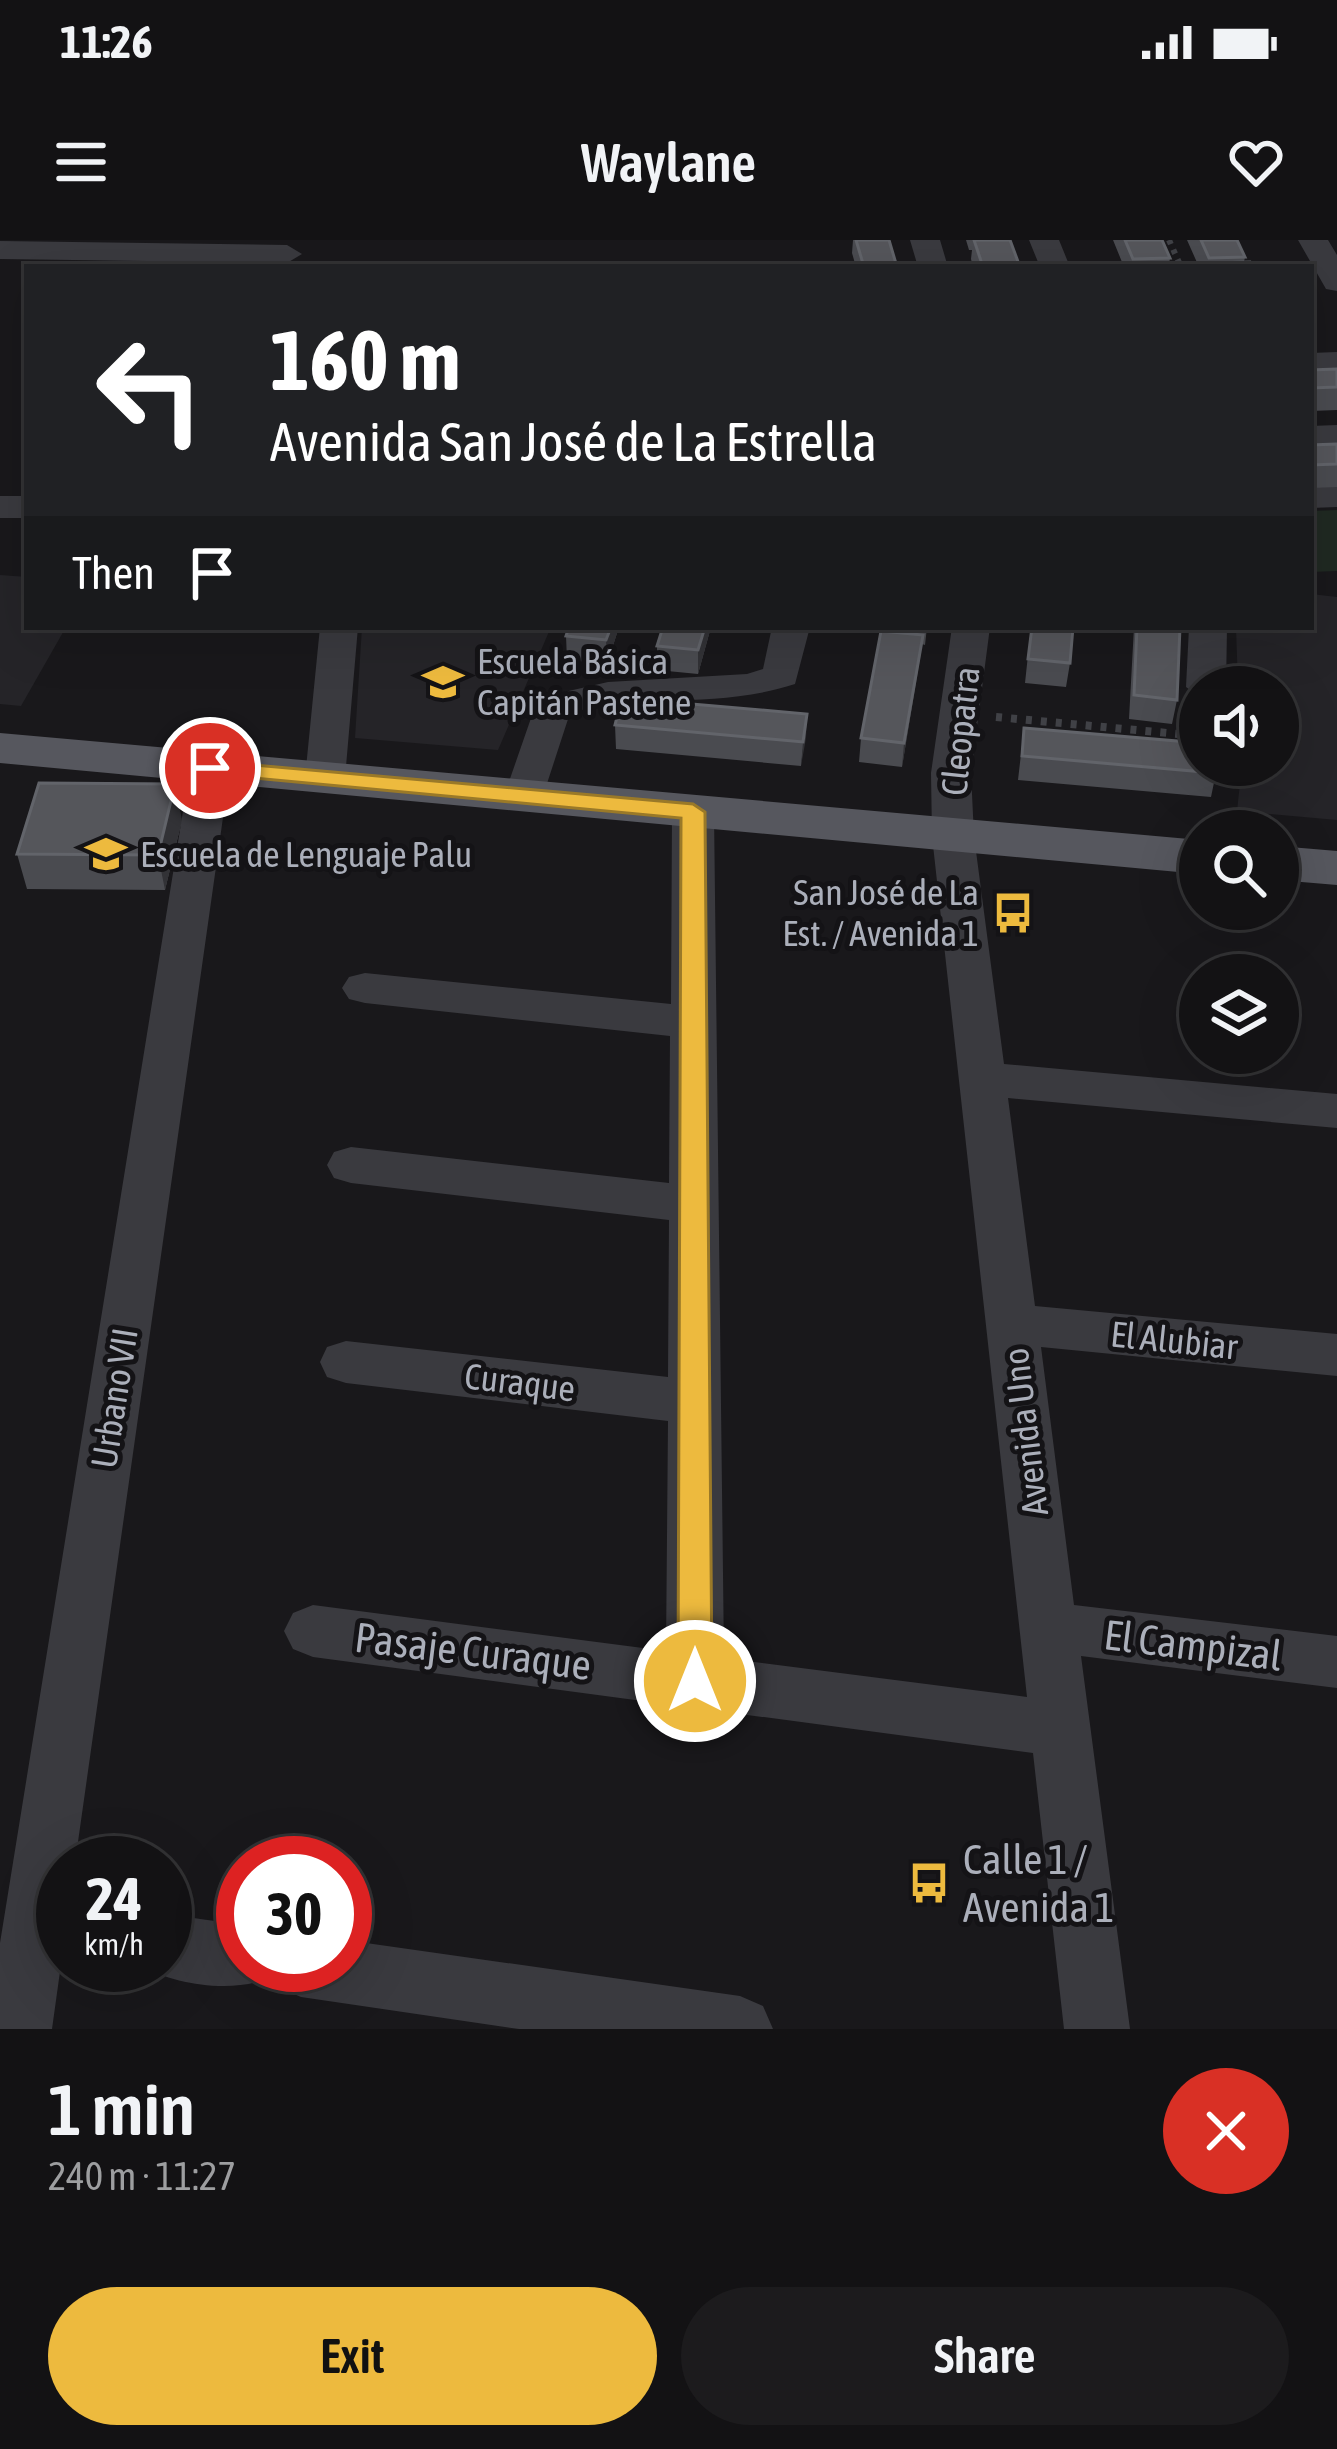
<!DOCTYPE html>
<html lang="en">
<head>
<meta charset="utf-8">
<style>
  body { margin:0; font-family:"Asap Condensed",sans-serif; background:#1c1b1d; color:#f1f3f6; height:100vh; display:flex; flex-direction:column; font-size:45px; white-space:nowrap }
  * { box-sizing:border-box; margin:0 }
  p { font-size:39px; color:#9d9ea0 }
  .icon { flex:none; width:66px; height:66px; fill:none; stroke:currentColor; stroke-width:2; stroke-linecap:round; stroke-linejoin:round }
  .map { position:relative; height:1789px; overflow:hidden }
  .drawer { display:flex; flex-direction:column; background:#131214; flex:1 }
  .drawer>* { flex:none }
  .guide { position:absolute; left:24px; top:24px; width:1290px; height:366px; border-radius:0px; box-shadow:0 12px 48px #0002,0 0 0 3px #323234; background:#202124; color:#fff; overflow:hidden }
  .buttons { position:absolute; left:1179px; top:426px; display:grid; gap:24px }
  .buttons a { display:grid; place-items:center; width:120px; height:120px; border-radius:50%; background:#131214; box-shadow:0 12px 48px #0002,0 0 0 3px #323234; font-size:60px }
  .speed { position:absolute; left:36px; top:1596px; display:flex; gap:24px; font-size:60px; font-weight:700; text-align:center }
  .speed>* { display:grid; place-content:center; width:156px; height:156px; border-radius:50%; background:#131214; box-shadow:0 12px 48px #0002,0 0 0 3px #323234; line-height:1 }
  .speed small { font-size:30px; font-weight:400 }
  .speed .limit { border:18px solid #d22; background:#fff; color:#111 }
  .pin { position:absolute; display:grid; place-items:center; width:102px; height:102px; color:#fff; margin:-51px; border:6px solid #fff; border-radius:50%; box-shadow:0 3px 12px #0007 }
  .me { position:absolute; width:132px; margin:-66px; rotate:0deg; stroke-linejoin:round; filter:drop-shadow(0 0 9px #0008) }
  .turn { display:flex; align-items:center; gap:42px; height:252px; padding:0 48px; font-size:54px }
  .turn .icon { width:156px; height:156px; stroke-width:2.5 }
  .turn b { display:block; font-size:84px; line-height:102px }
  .then { display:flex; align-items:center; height:114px; padding:0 48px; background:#0003; gap:24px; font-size:45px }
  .round { display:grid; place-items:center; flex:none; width:126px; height:126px; border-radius:63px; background:#1c1b1d }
  .head { display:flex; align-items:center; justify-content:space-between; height:204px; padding:0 48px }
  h1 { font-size:72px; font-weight:600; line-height:90px }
  .cta { display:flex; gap:24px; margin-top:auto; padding:24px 48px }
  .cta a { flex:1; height:138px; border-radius:72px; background:#edba3e; color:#111; font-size:48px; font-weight:600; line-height:138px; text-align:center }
  .cta a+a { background:#1c1b1d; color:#f1f3f6 }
  .status { display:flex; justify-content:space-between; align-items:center; height:84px; padding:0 60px; background:#131214; direction:ltr }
  .status svg { height:33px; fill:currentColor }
  header { display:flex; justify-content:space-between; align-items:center; height:156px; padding:0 48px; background:#131214; font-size:54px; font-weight:600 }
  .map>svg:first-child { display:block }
  .built { fill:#252428 }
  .green { fill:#202922 }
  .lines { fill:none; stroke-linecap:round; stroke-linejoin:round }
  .path-far1 { stroke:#404146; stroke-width:6; stroke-dasharray:4.5 6; stroke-linecap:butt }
  .path { stroke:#404146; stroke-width:8; stroke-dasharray:6 9; stroke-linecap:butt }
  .minor { fill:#3a3a3f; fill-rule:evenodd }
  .major { fill:#56575e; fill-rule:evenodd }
  .wall { fill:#4a4b50 }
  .shaded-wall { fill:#323236 }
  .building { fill:#55565b; stroke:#62646a; stroke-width:3 }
  .route { fill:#edba3e; stroke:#9a7928; stroke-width:3 }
  .labels { text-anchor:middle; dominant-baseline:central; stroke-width:10; stroke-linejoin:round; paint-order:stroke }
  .poi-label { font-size:36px; fill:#abafba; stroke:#141316; text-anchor:start }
  .street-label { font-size:36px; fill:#abafba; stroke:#141316 }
  .near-street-label { font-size:42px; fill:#abafba; stroke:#141316 }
  .near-poi-label { font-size:42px; fill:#abafba; stroke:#141316; text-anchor:start }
</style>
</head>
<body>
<div class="status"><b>11:26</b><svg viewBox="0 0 49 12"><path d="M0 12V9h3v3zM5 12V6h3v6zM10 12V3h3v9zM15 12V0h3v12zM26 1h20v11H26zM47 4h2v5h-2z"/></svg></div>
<header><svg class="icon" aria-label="menu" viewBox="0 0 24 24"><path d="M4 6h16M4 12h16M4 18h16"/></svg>Waylane<svg class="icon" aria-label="heart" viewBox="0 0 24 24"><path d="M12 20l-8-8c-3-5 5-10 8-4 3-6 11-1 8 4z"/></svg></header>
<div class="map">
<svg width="1337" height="1789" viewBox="0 0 1337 1789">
  <rect width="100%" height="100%" fill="#19181b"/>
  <path class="built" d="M0,335L27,337V387H66L21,466L0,464Z
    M1311,354L1337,357V580L1237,571L1242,525H1278V447H1238L1236,387H1311Z
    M362,387H551L498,510L355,498Z"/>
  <path class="green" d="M1337,270V331L1311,332V271Z"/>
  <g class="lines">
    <path class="path-far1" d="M1169,0L1181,27"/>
    <path class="path" d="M996,477L1200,496"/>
    <path class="minor" d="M910,0H940L948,27H918Z
      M1029,0H1059L1070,27H1040Z
      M1298,0H1328L1337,15V51L1326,49Z
      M0,1L287,5L302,14L287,23L0,19Z
      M1337,112V132L1311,133V113Z
      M1337,185V205L1311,206V186Z
      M1337,245V267L1311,268V246Z
      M0,256H27V278H0Z
      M320,387H358L345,538L339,547L325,551L311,547L305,538Z
      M772,387H810L795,444C715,470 643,452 570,473L540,565L525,569L510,565L504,556L538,458L608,442L747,434L763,429Z
      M952,387H990L971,533L974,596L1004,824L1337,854V888L1008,858L1035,1066L1337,1094V1136L1041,1107L1074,1365L1337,1396V1448L1081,1416L1130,1789H1064L1033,1513L313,1417L293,1409L284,1391L293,1373L313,1365L666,1411L668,1181L346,1143L327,1137L320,1122L327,1107L346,1101L668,1137L669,980L351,943L334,938L327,925L334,912L351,907L669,943L670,796L365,763L349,759L342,748L349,737L365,733L671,764L672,572L678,563L693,559L708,563L714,572L724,1418L1027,1457L932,596L931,533Z
      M1189,387H1227L1226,447H1200V457L1186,447Z
      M210,515L224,519L230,528L75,1623H63V1710L52,1789H0V1703L190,528L196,519Z
      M165,1674L243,1685V1725H345V1700L740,1756L763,1766L773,1789H519L301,1757L278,1747L270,1729L266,1739C231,1753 173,1745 141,1725H165Z"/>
    <path class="major" d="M0,493L1200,600V634L0,523Z
      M1278,606L1337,611V645L1278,640Z"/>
  </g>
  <path class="wall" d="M853,0H889L897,27H856L852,13Z
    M966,0H1010L1020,27H973L971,19L972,10H969Z
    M1113,0H1162L1170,18L1169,24L1175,27H1124Z
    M1187,0H1237L1245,17L1244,22L1252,27H1199Z
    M1337,129V170L1311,171V130Z
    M1337,204V247L1311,248V205Z
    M569,387H619L607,424L567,420L566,396Z
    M663,387H711L698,434L657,430V406Z
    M884,387H927L925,405L922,404L902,527L859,522L861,498Z
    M1031,387L1070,423L1066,447L1025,443Z
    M1134,387H1180L1177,460L1172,484L1129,479Z
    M807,474L801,526L616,509L615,485Z
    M1024,488L1216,533L1211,557L1018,540Z
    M182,580L165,650L27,649L17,614Z"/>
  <path class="shaded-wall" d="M611,387H619L607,424L606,400Z
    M705,387H711L698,434V410Z
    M923,395L920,419L902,527L904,503Z
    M807,474L806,498L801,526L803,502Z
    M175,544L182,580L165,650L158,615Z"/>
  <path class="building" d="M856,0H889L897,27H864Z
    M974,0H1010L1020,27H983Z
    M1125,0H1162L1170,18L1133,19Z
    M1201,0H1237L1245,17L1209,18Z
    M1250,22L1252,27H1215L1214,23Z
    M1137,24H1173L1175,27H1138Z
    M1337,129V147L1311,148V130Z
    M1337,204V224L1311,225V205Z
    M569,387H611L606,400L566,396Z
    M663,387H705L698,410L657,406Z
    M1032,387H1073L1070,423L1028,419Z
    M1137,387H1180L1177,460L1134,455Z
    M881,391L923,395L904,503L861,498Z
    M622,458L807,474L803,502L615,485Z
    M1024,488L1200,503V525H1216V533L1022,516Z
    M39,543L175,544L158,615L17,614Z"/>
  <path class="route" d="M210,521L693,564L705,572L712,1441L707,1451L695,1456L683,1451L678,1441L681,578L202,533V523Z"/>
  <defs>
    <g id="school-bare" transform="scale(3.24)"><path d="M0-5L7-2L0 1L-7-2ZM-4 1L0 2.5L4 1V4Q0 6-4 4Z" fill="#edba3e" stroke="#141316" stroke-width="2.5" paint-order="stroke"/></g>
    <g id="bus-bare" transform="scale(3.24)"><path d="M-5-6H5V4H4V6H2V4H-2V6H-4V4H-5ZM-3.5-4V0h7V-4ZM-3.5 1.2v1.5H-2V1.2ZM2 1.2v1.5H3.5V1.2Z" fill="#edba3e" stroke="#141316" stroke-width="2.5" paint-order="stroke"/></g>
  </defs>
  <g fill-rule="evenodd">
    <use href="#school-bare" x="443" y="442"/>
    <use href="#school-bare" x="106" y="614"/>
    <use href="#bus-bare" x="1013" y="673"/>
    <use href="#bus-bare" x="929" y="1643"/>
  </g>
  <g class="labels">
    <g class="poi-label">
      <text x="477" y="421">Escuela Básica<tspan x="477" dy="41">Capitán Pastene</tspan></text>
      <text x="140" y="614">Escuela de Lenguaje Palu</text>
      <text x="979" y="652" text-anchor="end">San José de La<tspan x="979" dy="41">Est. / Avenida 1</tspan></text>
    </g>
    <g class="street-label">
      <text transform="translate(960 491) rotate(-84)">Cleopatra</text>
      <text transform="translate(1174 1100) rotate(6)">El Alubiar</text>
      <text transform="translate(520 1142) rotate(7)">Curaque</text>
      <text transform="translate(114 1158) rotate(-81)">Urbano VII</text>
      <text transform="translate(1025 1192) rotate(-97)">Avenida Uno</text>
    </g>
    <g class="near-street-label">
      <text transform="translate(1193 1405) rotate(7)">El Campizal</text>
      <text transform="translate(473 1411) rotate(7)">Pasaje Curaque</text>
    </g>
    <g class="near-poi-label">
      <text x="963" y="1619">Calle 1 /<tspan x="963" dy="48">Avenida 1</tspan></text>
    </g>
  </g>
</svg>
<div class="buttons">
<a><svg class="icon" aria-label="sound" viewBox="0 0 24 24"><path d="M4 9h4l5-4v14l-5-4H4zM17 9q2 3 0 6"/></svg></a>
<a><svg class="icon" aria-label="search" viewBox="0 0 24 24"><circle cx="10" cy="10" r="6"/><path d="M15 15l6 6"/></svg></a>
<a><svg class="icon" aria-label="layers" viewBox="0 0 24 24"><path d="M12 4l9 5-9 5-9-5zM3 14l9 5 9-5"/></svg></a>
</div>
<div class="speed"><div>24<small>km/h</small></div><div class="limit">30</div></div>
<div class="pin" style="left:210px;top:528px;background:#d93025"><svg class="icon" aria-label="arrive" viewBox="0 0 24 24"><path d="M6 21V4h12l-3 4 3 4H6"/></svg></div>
<svg class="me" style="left:695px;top:1441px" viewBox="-20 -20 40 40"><circle r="17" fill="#edba3e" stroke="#fff" stroke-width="3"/><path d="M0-11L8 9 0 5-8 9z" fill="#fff"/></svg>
<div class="guide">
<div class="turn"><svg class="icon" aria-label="left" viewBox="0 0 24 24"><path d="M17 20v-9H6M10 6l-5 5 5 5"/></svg><div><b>160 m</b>Avenida San José de La Estrella</div></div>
<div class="then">Then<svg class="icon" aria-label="arrive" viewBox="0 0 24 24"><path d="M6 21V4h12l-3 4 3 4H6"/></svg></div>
</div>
</div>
<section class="drawer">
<div class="head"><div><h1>1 min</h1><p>240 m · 11:27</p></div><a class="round" style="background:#d93025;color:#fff"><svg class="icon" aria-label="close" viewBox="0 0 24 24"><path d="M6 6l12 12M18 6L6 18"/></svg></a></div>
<div class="cta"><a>Exit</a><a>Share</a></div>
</section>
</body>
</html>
